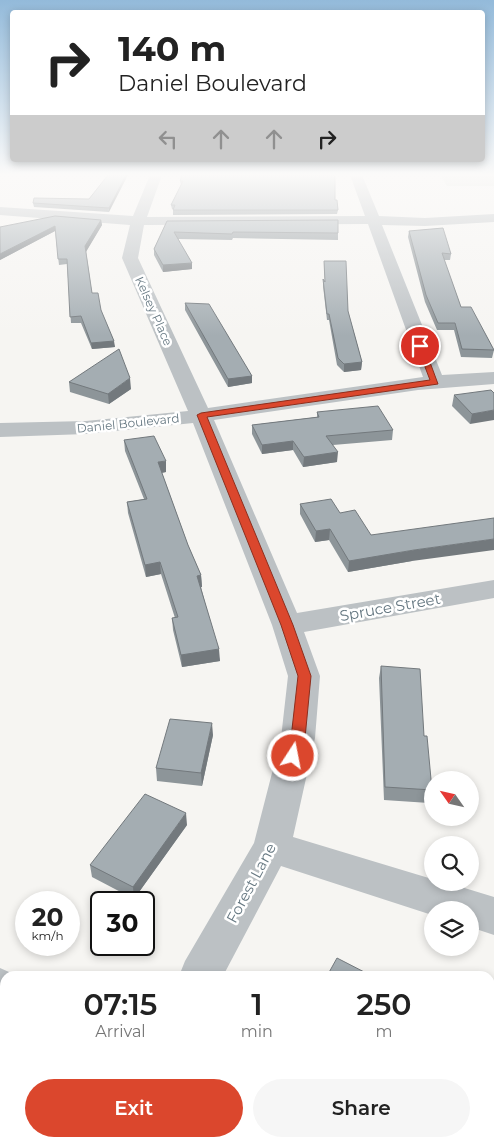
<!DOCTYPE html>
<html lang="en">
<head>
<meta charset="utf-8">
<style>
  body { margin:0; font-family:Montserrat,sans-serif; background:#f6f6f6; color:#222; height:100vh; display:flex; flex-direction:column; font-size:19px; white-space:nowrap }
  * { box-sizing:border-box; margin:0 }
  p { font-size:16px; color:#767676 }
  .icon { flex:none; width:28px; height:28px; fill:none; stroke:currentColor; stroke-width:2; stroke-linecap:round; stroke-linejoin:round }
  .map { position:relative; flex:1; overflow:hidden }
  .drawer { position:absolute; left:0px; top:971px; width:495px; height:176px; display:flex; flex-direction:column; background:#fff; border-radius:15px 15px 0 0; box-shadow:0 2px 8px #0003 }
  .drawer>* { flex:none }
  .hud { position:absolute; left:10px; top:10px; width:475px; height:152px; border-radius:5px; box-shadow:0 2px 8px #0003; background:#fff; color:#222; overflow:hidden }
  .needle { width:32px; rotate:304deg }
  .buttons { position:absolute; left:424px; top:771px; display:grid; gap:10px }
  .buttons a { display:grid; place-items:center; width:55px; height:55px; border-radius:50%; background:#fff; box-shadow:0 2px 8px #0003; font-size:25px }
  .speed { position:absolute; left:15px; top:891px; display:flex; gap:10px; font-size:25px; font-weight:700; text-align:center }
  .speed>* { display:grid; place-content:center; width:65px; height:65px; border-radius:50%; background:#fff; box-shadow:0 2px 8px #0003; line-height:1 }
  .speed small { font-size:12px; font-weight:400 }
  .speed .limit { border:2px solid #111; border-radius:8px; background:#fff; color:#111 }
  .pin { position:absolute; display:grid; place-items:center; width:42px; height:42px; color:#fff; margin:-21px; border:2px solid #fff; border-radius:50%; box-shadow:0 1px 5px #0007 }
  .me { position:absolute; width:55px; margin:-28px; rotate:11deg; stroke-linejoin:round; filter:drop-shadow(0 0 4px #0008) }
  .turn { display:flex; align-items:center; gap:18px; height:105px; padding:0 25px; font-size:22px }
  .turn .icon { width:65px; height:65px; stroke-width:2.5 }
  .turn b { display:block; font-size:35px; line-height:42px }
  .lanes { display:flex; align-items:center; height:48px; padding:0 25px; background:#0003; justify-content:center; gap:25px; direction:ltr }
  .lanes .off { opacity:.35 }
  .eta { display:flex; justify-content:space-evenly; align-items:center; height:85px; text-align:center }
  .eta b { font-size:30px; font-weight:600; line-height:35px }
  .action { display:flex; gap:10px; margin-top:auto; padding:10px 25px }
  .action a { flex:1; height:58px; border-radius:30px; background:#db472d; color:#fff; font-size:20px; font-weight:600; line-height:58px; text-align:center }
  .action a+a { background:#f6f6f6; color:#222 }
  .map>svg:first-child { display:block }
  .green { fill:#d5dad2 }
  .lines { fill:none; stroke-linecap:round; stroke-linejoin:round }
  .street { fill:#bcc1c4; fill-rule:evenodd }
  .wall { fill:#8d9599 }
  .shaded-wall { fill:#73797d }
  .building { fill:#a4adb2; stroke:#73797d }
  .route { fill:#db472d; stroke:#8e2e1d }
  .labels { text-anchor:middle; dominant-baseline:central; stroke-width:5; stroke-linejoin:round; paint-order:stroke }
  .far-street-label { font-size:12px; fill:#667882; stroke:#fff }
  .street-label { font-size:15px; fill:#667882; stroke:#fff }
</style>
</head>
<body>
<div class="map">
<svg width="494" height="1147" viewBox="0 0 494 1147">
  <rect width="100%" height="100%" fill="#f6f5f2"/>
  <path class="green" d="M440,175H494V186H447Z"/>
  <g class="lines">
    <path class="street" d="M150,175H162L147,217L365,216L350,175H362L379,216L425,218L494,214V222L425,226L382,225L442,375L494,372V384L418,390L214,420L297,613L494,580V598L304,632L320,676L315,738L293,837L432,879V882H445L494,897V935L470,927V910H432V915L281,866L223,976H179L185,961L254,843L281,738L288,676L272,625L193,423L86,434L0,437V423L86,421L188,411L122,258L130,225L0,215V207L133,216ZM368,224L423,377L208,408L138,258L144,225Z
      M0,968L18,976H5V1015L0,1012Z
      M71,1142H121L119,1147H69Z"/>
  </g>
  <path class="wall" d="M108,175L109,212L34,207L33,203L89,199Z
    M180,181L335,200L338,210L337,214L173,215V209H172L171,205L181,185Z
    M101,220L102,225L86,251L92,293L101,310L115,347L92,349L81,323H71L67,264L59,265L55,231L0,260V227Z
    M167,221L338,233V240L233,238L232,240L178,239L192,269L163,272L154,255V249Z
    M409,231L451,254L450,260H444L461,307L494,350L492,358L461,357L454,330H437L425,302L408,237Z
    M324,261L348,311L362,362L361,370L344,372L337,365L329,320H327L323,286V279L325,281Z
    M185,303L252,376V383L228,387L185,310Z
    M69,382L131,389L109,404L70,392Z
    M494,393L470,424L452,406L454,395Z
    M317,412L393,430L392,440L333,445L337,462L303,467L293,450L262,454L252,434V425L317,417Z
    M124,440L166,472L162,473L188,545L201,575L202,587H201L220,661L182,667L173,630L172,618H175L161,574L146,577L128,513L127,502L144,499L125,451Z
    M300,504L340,513L371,535L412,561L348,572L329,540L315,542L300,514Z
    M381,666L424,736L432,790L429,803L384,800L379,678Z
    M213,735L202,786L157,781L156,768Z
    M187,825L134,899L92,877L90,865Z
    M494,1027V1077L490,1075V1047Z"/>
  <path class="shaded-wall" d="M126,175H128L109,212V208Z
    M101,220L102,225L86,252L85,246Z
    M55,226V231L0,260V254Z
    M192,263V269L163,272V265Z
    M114,341L115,347L92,349L91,343Z
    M362,362L361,370L344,372V364Z
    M252,376V383L228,387V379Z
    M130,378L131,389L109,404L108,394Z
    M494,410V420L470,424L472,414Z
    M293,441V450L262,454V445Z
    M338,452L337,462L303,467L304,457Z
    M166,461V472L159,473L158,462Z
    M330,529L329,540L315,542L316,531Z
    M494,539V550L412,561L348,572L349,561L414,550Z
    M160,562L161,574L146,577L145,565Z
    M201,575L202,587L198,588L197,576Z
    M219,649L220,661L182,667L181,655Z
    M212,723L213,735L202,786L201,773Z
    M186,813L187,825L134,899L133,887Z"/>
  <path class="building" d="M108,175H126L109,208L33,203L34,198L89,199Z
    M182,175H335V200H337L338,210H173L175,205H171L183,181H180Z
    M55,216L101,220L85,246L92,293H98L101,310L114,341L91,343L81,316L70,317L67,259H58L55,226L0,254V227Z
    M338,220V233L233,232L232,234L174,232L192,263L163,265L154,249L167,221Z
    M443,228L451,254L442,253L461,307H471L494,350L462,349L455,323H438L426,295L409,231Z
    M324,261H346L348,311L362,362L344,364L338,358L329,314H327L323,279L325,282Z
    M185,303L209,304L252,376L228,379Z
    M119,349L130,378L108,394L69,382Z
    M491,390L494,393V410L472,414L454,395Z
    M378,406L393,430L326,436L338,452L304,457L293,441L262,445L252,425L319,417L317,412Z
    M154,436L166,461L158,462L188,545L201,575L197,576L219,649L181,655L172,618L178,617L160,562L145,565L127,502L147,499L124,440Z
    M331,499L340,513L355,510L371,535L494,518V539L414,550L349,561L330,529L316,531L300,504Z
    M381,666L420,669L424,736H427L432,790L385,787Z
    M170,719L212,723L201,773L156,768Z
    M145,794L186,813L133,887L90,865Z
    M337,958L372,976H327Z
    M494,1037V1064L490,1062V1057Z
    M230,1142H274L280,1147H227Z
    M308,1142H343L350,1147H306Z"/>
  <linearGradient id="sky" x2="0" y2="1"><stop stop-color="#93bada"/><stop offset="0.52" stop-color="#fbfaf9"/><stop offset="1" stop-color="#fbfaf9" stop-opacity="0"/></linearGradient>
  <rect width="494" height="336" fill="url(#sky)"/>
  <path class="route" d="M420,343L424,346L438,384L207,417L293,625L311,676L305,738L298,760H288L286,756L291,738L298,676L281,625L197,415L201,413L430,380L417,346Z"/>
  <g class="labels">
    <g class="far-street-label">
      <text transform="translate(154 311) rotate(66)">Kelsey Place</text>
      <text transform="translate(128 423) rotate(-6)">Daniel Boulevard</text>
    </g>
    <g class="street-label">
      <text transform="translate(390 607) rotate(-10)">Spruce Street</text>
      <text transform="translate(251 883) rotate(-62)">Forest Lane</text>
    </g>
  </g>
</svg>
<div class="buttons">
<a><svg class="needle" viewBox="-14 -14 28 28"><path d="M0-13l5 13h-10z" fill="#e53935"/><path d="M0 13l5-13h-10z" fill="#767676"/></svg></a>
<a><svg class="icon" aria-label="search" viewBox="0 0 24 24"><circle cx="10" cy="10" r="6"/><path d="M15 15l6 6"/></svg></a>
<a><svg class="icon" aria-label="layers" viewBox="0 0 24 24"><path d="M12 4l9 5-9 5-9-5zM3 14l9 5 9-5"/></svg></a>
</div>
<div class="speed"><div>20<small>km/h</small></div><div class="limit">30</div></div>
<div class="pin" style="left:420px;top:346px;background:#d93025"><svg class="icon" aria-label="arrive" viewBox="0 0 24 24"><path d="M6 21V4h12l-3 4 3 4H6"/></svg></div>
<svg class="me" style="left:293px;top:756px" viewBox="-20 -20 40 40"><circle r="17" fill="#db472d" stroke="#fff" stroke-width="3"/><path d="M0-11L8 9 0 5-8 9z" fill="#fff"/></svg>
<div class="hud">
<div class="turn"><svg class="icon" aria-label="right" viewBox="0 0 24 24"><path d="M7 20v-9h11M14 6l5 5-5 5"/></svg><div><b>140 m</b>Daniel Boulevard</div></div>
<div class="lanes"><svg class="icon off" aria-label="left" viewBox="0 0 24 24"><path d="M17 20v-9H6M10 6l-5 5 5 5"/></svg><svg class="icon off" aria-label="ahead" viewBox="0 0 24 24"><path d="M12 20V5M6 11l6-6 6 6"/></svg><svg class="icon off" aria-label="ahead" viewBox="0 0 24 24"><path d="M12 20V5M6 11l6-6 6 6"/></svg><svg class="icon" aria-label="right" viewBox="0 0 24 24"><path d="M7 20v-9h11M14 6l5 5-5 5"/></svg></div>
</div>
<section class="drawer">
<div class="eta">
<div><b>07:15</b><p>Arrival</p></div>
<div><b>1</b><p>min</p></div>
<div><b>250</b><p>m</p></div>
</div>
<div class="action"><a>Exit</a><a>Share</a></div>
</section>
</div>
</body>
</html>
